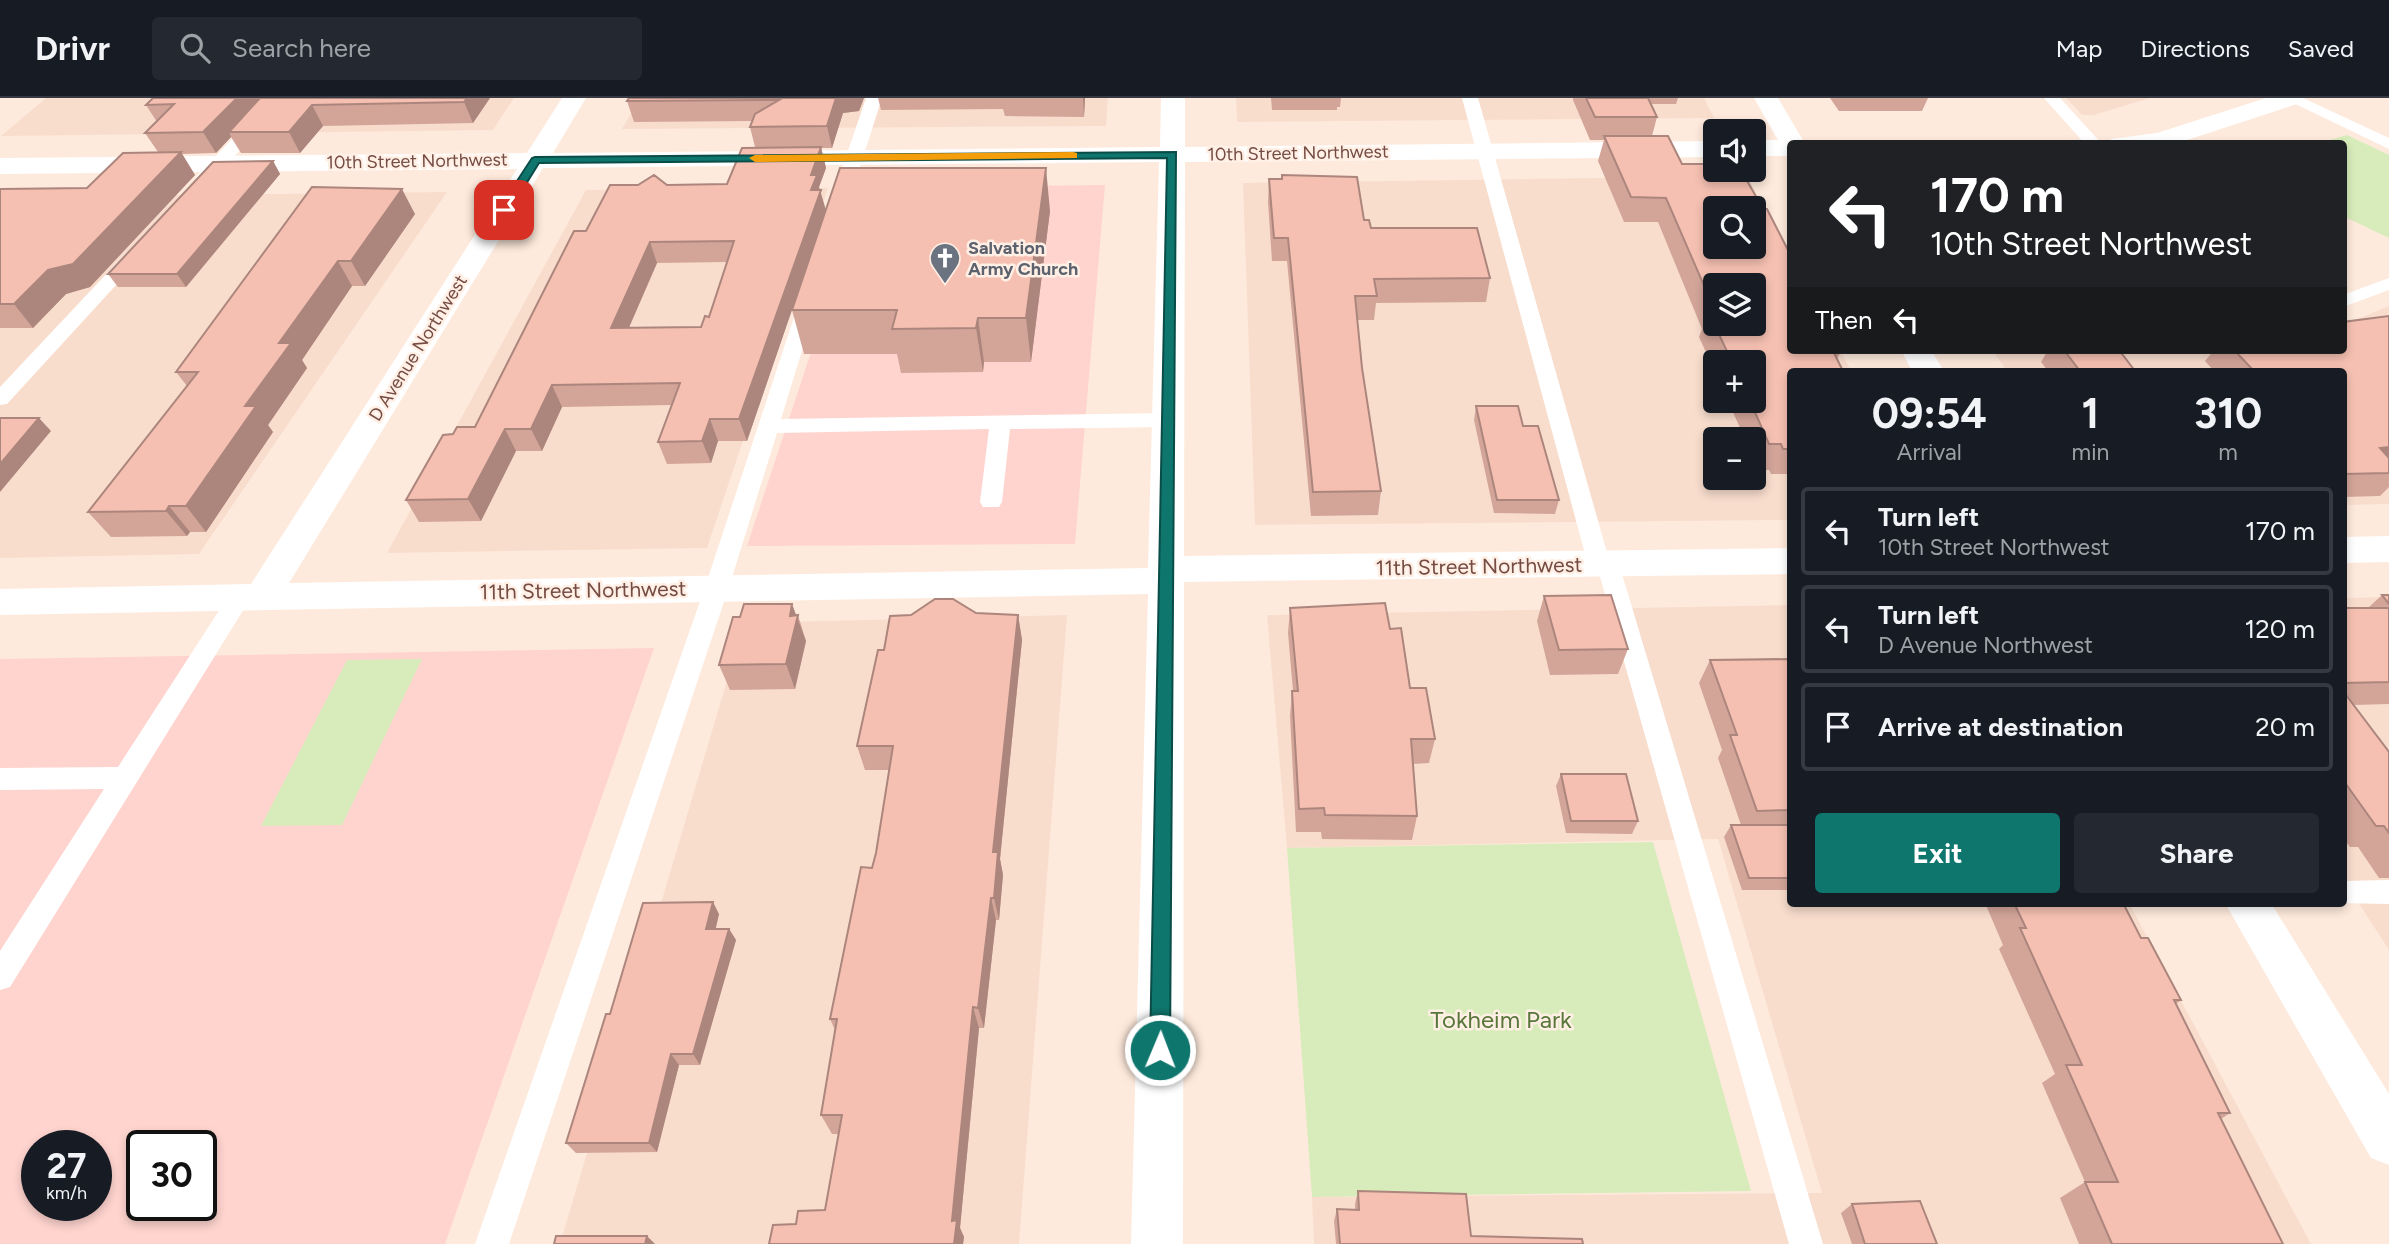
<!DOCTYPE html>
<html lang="en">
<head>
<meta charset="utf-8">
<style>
  body { margin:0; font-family:Figtree,sans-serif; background:#242831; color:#f1f3f6; height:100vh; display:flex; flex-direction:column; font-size:26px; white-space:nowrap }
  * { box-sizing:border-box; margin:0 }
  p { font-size:23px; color:#9ea1a6 }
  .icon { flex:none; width:38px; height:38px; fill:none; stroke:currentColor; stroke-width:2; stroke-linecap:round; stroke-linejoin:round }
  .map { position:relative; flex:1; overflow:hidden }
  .panel { position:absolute; left:1787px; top:270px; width:560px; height:539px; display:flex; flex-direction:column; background:#171b24; border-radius:7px; box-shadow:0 4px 10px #0003 }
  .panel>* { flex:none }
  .top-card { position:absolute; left:1787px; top:42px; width:560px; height:214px; border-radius:7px; box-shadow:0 4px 10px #0003; background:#202124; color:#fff; overflow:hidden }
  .fabs { position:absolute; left:1703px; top:21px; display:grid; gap:14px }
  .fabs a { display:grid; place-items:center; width:63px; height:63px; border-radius:7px; background:#171b24; box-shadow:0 4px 10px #0003; font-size:35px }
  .speed { position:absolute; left:21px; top:1032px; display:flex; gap:14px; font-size:35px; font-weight:700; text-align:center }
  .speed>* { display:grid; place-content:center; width:91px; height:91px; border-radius:50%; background:#171b24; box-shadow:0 4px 10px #0003; line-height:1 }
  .speed small { font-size:18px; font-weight:400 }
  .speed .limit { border:4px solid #111; border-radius:10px; background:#fff; color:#111 }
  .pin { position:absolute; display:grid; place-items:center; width:60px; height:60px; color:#fff; margin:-30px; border-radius:14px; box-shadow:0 4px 10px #0006 }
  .me { position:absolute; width:77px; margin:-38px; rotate:1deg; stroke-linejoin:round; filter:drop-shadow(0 0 5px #0008) }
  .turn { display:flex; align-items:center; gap:24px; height:147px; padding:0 28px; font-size:32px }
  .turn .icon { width:91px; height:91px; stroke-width:2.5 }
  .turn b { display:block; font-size:49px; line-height:60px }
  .then { display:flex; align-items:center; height:66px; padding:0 28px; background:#0003; gap:14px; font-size:26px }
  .eta { display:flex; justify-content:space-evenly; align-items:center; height:119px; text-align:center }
  .eta b { font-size:42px; font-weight:700; line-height:49px }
  .primary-button { display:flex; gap:14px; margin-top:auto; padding:14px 28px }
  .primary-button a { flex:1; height:80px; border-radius:7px; background:#0f766e; color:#fff; font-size:28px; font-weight:700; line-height:80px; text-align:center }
  .primary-button a+a { background:#242831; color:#f1f3f6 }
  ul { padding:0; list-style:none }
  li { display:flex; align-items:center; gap:21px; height:88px; margin:0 14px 10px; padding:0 14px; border:4px solid #363941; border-radius:7px }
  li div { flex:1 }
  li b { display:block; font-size:26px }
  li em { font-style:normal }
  header { display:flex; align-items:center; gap:42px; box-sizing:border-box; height:98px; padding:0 35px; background:#171b24; border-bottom:2px solid #363941 }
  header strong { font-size:33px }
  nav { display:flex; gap:38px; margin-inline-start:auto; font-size:24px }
  .search { width:490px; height:63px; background:#242831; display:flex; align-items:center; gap:18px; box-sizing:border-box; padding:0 24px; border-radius:7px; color:#9ea1a6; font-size:26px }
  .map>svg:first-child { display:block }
  .residential { fill:#f8ddcd; fill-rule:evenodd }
  .commercial { fill:#ffd4cf; fill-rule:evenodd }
  .green { fill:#d8ecbb }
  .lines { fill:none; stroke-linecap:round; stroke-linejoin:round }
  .lane { fill:#fff; fill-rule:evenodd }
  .street { fill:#fff; fill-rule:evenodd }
  .wall { fill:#d3a599; fill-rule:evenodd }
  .shaded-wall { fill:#ac867d }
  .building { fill:#f5c0b2; stroke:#ac867d; stroke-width:2; fill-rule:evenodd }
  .route { fill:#0f766e; stroke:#0a4d48; stroke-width:2 }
  .slow { fill:#f59e0b }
  .labels { text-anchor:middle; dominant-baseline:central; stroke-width:5; stroke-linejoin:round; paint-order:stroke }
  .far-street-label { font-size:18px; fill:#754c44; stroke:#ffefe4 }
  .far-worship-label { font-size:18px; font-weight:bold; fill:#5b616d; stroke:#ffefe4; text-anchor:start }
  .street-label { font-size:21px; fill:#754c44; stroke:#ffefe4 }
  .near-park-label { font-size:24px; fill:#577639; stroke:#ffefe4 }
</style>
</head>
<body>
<header>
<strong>Drivr</strong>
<div class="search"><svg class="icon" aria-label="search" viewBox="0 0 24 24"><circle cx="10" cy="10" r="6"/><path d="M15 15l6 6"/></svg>Search here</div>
<nav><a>Map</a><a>Directions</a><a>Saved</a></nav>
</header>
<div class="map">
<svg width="2389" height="1146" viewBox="0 0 2389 1146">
  <rect width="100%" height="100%" fill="#feeadc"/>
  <path class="residential" d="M46,0H514L493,32L1,38Z
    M640,0H1108L1106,28L622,31Z
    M1236,0H1704L1714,20L1237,24Z
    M2066,0H2150L2094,17H2082Z
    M1747,78L1790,159V252H1840L1851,273H1790V422L1255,427L1243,85ZM1715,110H1754V149H1715ZM1715,187H1754V226H1715ZM1715,264H1754V303H1715ZM1715,341H1754V380H1715Z
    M828,90L707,450L387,455L586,92Z
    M447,94L199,456L0,460V99Z
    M2389,208V406L2343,407V273H2007L1992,252H2343V227Z
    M2389,499V852L2343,781V500Z
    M1790,507V805H2129L2311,1146H1314L1312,1099L1822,1095L1718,741L1287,750L1267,517Z
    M1067,517L1019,1146H560L744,525Z"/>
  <path class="commercial" d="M1105,87L1075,446L747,448L865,90Z
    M654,550L445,1146H0V561ZM37,1048H96V1108H37ZM142,1048H201V1108H142Z"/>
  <path class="green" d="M2347,37L2389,57V140L2343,118V46L2320,45Z
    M422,561L342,727L261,728L347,562Z
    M1653,744L1751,1093L1312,1099L1287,750Z"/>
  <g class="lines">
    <path class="lane" d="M271,0H288L209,86H197L195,82L197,78Z
      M866,0H882L849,103L840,108L834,107L831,103Z
      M1462,0H1478L1608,458L1616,460L1619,466L1823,1146H1789L1599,475L1591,473L1588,467Z
      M2044,0H2060L2102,46H2085Z
      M2283,0H2303L2389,40V51Z
      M133,153L142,158L139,162L7,306L0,307V289L127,154Z
      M2389,180V192L2343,209V197Z
      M808,198L817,204L781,321L1169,315L1179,322L1169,329L1010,331L1002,404L999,409H983L980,404L989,331L777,335L729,489L509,1146H475L705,489L799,204Z
      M239,491L247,494L251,500L247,506L10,889L0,892V853L104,691L0,692V670L118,669L231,494Z
      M2389,782V806L2337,805H2343V783Z"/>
    <path class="street" d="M562,0H586L553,55L1160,49L1161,0H1185V49L1715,43V59L1185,64L1184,458L1790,450V476L1184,484L1183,1146H1131L1148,496L0,517V491L251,486L517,71L0,76V60L527,55ZM1159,64L1148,470L289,485L543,70Z
      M1754,0H1778L1805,46H1790V58H1754V42H1778Z
      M2266,0H2303L2300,5L2175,46H2108L2111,41L2157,35Z
      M1901,252H1931L1944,273H1912Z
      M2389,438V464L2343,465V439Z
      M2225,805H2271L2389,996V1067L2371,1060Z"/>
  </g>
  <path class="wall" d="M153,0H490L473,25L323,28L300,55H241L231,39L216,55L182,56L195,77L90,189L66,196L33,230H0V91L87,90L158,54L145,35L157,24L146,7Z
    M864,0L859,13L843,15L832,50H821L826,70L819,89L826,112L1050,113L1031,264H984L983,274L901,275L897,256H804L792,212L801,185L747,343H718L711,365L667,366L658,344L672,307L562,309L542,353H516L481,423L419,424L406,402L453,336L475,329L586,133L667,87L727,86L755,49L750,29L752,23L634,24L627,3ZM727,164L709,219L701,229L629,230L657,165Z
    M878,0H1085L1084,19L1005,18L1003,11L881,12Z
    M1271,0H1341L1340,9H1337V12H1272Z
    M1573,0H1678L1676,6H1651L1657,19L1652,38L1682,66L1841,253L1837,261L1790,273V376H1771L1769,372H1758L1754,361V341H1745L1728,303H1754V264H1715V274L1699,239L1702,231L1658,124H1624L1598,63L1604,42H1590L1573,2Z
    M1830,0H1928L1922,13H1839Z
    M273,63L280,76L186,189H118L108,176Z
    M1269,81L1364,122L1371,130L1490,180L1486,204L1376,205L1374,222H1357L1362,270L1381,393L1378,417L1311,418L1287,163H1272L1268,104Z
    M312,89L415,116L365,188H352L302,262L307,270L268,327L273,334L206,434H190L187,438L111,439L88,414L187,288L176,274Z
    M2389,218V389L2380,398L2343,399V273H2214L2205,263L2214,252H2343Z
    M2048,252H2119L2135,273H2048L2041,264Z
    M1476,308L1523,328L1559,402L1555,416L1494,415L1474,322Z
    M2382,497H2389V606L2353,607L2389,654V780H2379L2358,749H2350L2343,740V510H2368Z
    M1544,498L1628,551L1618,576L1550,577L1537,523Z
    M1290,510L1390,531L1410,590L1435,641L1429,665L1413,666L1417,718L1412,742L1322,741L1321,734H1296L1290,618L1292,593H1293L1288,535Z
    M976,515L1018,517L1022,542L1000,761L1003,777L999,822H996L984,930H979L960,1130L964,1139L963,1146H769L796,1126L825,1112L839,1036H832L821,1017L835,932L830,921L872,770L876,755L889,672H865L857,648L884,552Z
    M797,517H798L806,543L795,591L730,592L719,567Z
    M1790,561V792H1742L1724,739L1731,727H1741L1718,660L1722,652L1699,585L1710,562Z
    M1561,676L1638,723L1632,736L1566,735L1556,688Z
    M1985,805H2123L2141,840L2181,902L2176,906L2230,1015L2221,1021L2283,1146H2079L2060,1100L2085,1084L2042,985L2055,976L1999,851L2003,847Z
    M719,816L715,831H729L736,842L700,967H679L657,1054L576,1055L566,1045L610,916Z
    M1358,1093L1471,1138L1583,1146H1336L1334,1123L1337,1111H1355V1106Z
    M1852,1106L1937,1146H1852L1841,1115Z"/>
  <path class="shaded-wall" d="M237,0H268L229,34L231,39L216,55L203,34Z
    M467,0H490L473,25L464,4Z
    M836,0H864L859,13L843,15L832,50L827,28Z
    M1083,0H1085L1084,19Z
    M312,7L323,28L300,55L289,34Z
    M821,49L826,70L819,89L826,113L747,343L739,321L811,92V77Z
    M181,54L195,77L90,189L66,196L33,230L14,206L48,172Z
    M273,63L280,76L186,189L177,176Z
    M1046,70L1050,113L1031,264L1026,220Z
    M402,91L415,116L365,188L351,163Z
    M650,144L657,165L619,252L611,230Z
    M338,163L352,188L302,262L307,270L268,327L273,334L206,434L186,408L245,308L279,245Z
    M978,220L984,264L983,274L976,230Z
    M552,287L562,309L542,353L531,331Z
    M39,320L51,333L0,394V366Z
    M710,321L718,343L711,365L702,343Z
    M505,331L516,353L481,423L468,401Z
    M2389,349V369L2380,350Z
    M169,408L190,434L187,438L166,413Z
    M792,506L806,543L795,591L786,566L790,518Z
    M1018,517L1022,542L1000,761L1003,777L999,822L994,800L993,754Z
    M991,800L996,822L984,930L978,910Z
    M713,804L719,816L713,843L706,831Z
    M729,831L736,842L700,967L693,956Z
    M973,909L979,930L960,1130L964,1139L963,1146H954L952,1123Z
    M671,956L679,967L657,1054L649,1045Z
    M647,1138L655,1146H645Z"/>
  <path class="building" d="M153,0H237L203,34L145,35L174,6L146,7Z
    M260,0H467L464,4L312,7L289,34H229Z
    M629,0H836L827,28L750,29L755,16L779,2L627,3Z
    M1586,0H1648L1657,19H1595Z
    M1604,38H1668L1682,66H1715V72H1741L1763,111H1767L1790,156V252H1841L1833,253L1843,273H1790V351H1783L1781,346H1769L1750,303H1754V264H1732L1708,213H1715L1666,100L1631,99ZM1715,110H1754V149H1715ZM1715,187H1754V226H1715Z
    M821,49L811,77H817L811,92H821L739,321H710L702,343L658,344L680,285L552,287L531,331H505L468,401L406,402L443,337L453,336L457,329H475L574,133H586L610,87H638L654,77L667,87L727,86L742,50ZM734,143L709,219L705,218L701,229L611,230L650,144Z
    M181,54L73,166L48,172L14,206H0V91L87,90L123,55Z
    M273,63L177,176H108L213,64Z
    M840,70H1046L1026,220H978L976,230L892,231L897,212H792Z
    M1282,77L1357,79L1364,122H1369L1371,130H1477L1490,180L1374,181L1377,198H1355L1362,270L1381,393L1313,394L1288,140H1274L1269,81H1282Z
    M312,89L402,91L351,163H338L279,245H291L245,308H256L186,408H169L166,413L88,414L198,274H176Z
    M2389,218V349L2380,350L2389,360V375L2343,376V273H2254L2234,252H2343V224Z
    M2064,252H2119L2135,273H2080Z
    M1476,308H1518L1523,328H1538L1559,402H1497Z
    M0,320H39L0,366Z
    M1611,497L1628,551L1559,552L1544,498Z
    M2382,497H2389V506Z
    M935,501H953L976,515L1018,517L993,754H998L994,800H991L978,910L973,909L952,1123L957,1122L954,1146H769L773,1127L796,1126L798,1113L825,1112L842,1017H821L837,921H830L861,769L872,770L876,755L893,648H857L878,552H884L890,518L911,517Z
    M1385,505L1390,531L1401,530L1410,590H1426L1435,641H1411L1417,718L1325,717L1324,710L1299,711L1292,593H1298L1290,510Z
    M744,506H792L790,518L798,517L786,566L719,567L733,519H740Z
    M2343,510H2389V584L2343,585Z
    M1790,561V712L1757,713L1730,637H1737L1710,562Z
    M2343,593L2389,654V735L2384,728H2376L2343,682Z
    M1561,676H1626L1638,723H1571Z
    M1731,727H1790V780H1749Z
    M713,804L706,831H729L693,956H671L649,1045H566L606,916H610L643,805Z
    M2014,805H2123L2141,840H2148L2181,902H2174L2230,1015H2218L2283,1146H2112L2085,1084H2118L2066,967H2082L2020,830H2026Z
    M1358,1093L1466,1096L1471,1138L1582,1141L1583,1146H1340L1337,1111L1359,1112Z
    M1920,1103L1937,1146H1865L1852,1106Z
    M556,1138H647L645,1146H554Z"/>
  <path class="route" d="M1176,54L1170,952L1167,959L1160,961L1153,959L1150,952L1167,60L539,65L508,115L498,112L532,60L535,59Z"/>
  <path class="slow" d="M1073,54L1077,55V60L755,64L749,60L755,57Z"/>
  <defs>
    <g id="church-pin" transform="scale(1.575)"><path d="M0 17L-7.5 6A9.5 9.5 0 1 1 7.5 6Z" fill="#6b7280" stroke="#ffefe4"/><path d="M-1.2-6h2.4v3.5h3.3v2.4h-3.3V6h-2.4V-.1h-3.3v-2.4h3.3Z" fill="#fff"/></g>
  </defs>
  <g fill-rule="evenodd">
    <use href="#church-pin" x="945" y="160"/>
  </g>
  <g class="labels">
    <g class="far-street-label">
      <text transform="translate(1298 55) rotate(-1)">10th Street Northwest</text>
      <text transform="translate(417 63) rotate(-1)">10th Street Northwest</text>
      <text transform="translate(418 250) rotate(-58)">D Avenue Northwest</text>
    </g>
    <g class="far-worship-label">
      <text x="968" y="150">Salvation<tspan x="968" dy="21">Army Church</tspan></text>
    </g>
    <g class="street-label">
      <text transform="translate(1479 468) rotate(-1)">11th Street Northwest</text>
      <text transform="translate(583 492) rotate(-1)">11th Street Northwest</text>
    </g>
    <g class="near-park-label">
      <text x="1501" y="921">Tokheim Park</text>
    </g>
  </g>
</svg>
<div class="fabs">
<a><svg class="icon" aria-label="sound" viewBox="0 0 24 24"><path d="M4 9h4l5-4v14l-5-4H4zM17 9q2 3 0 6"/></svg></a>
<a><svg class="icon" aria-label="search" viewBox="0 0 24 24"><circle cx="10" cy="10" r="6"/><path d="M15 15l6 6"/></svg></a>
<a><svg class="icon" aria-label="layers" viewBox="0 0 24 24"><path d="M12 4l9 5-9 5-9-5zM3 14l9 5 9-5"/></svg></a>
<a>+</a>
<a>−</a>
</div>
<div class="speed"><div>27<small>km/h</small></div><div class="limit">30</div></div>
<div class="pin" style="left:504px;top:112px;background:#d93025"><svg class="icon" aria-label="arrive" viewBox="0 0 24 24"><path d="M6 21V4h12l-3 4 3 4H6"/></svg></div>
<svg class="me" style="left:1160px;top:952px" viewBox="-20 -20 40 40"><circle r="17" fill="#0f766e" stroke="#fff" stroke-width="3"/><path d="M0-11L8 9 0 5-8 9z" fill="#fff"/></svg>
<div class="top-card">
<div class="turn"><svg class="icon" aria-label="left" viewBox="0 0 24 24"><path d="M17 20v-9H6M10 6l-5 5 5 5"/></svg><div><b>170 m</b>10th Street Northwest</div></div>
<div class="then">Then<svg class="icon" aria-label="left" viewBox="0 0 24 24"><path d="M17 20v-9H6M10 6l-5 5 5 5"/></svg></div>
</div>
<section class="panel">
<div class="eta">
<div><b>09:54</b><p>Arrival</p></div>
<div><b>1</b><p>min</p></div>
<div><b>310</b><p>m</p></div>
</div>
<ul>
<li><svg class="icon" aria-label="left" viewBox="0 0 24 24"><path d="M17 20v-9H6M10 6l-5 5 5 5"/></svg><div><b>Turn left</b><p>10th Street Northwest</p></div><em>170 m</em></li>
<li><svg class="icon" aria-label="left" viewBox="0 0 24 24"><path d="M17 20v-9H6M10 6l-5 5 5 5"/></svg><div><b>Turn left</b><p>D Avenue Northwest</p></div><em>120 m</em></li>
<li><svg class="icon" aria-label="arrive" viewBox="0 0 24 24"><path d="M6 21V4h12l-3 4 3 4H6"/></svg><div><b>Arrive at destination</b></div><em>20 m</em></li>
</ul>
<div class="primary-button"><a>Exit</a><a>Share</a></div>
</section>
</div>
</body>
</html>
